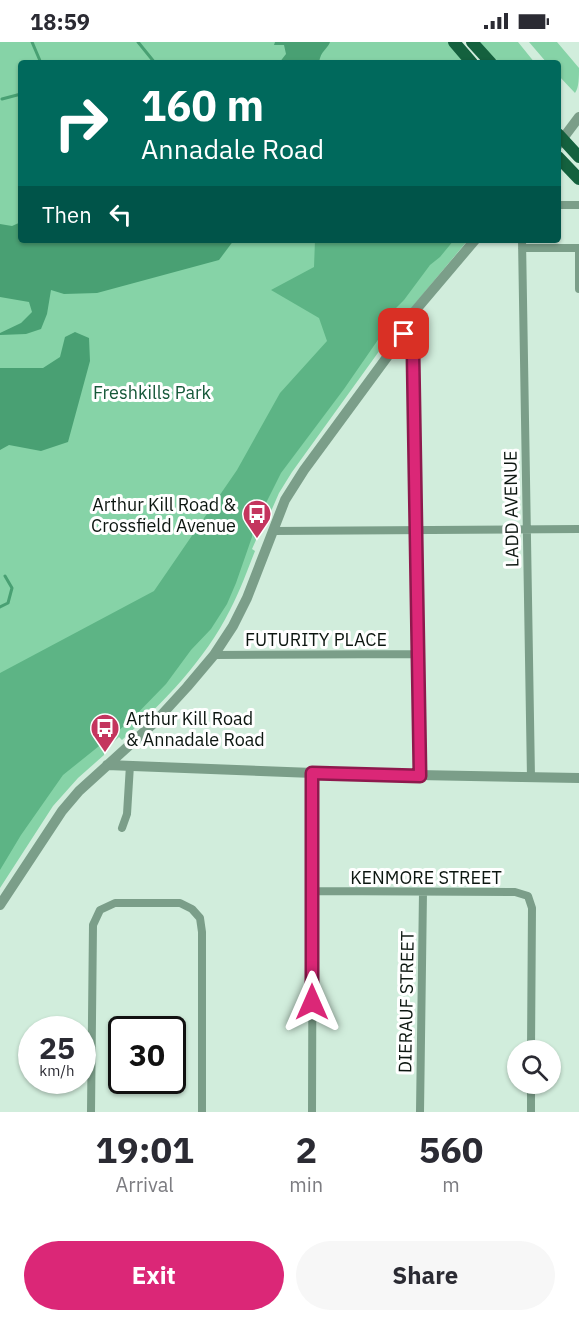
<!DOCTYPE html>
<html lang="en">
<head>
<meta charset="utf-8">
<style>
  body { margin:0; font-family:"IBM Plex Sans",sans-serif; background:#f7f7f7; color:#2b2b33; height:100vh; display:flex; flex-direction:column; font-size:22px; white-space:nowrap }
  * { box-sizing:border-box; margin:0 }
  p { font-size:20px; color:#7c7c81 }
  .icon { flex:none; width:33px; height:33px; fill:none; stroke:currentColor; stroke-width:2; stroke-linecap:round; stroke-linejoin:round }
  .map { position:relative; height:1070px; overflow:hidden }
  .sheet { display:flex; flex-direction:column; background:#fff; flex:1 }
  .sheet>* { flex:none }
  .top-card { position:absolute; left:18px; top:18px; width:543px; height:183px; border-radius:6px; box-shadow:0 2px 4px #0004; background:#00695c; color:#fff; overflow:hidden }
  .tools { position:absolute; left:507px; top:998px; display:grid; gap:12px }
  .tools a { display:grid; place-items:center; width:54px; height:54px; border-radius:50%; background:#fff; box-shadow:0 2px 4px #0004; font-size:30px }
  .speed { position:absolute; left:18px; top:974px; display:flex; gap:12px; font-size:30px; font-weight:700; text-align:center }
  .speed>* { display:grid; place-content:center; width:78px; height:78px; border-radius:50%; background:#fff; box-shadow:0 2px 4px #0004; line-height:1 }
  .speed small { font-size:15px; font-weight:400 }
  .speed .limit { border:3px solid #111; border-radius:9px; background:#fff; color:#111 }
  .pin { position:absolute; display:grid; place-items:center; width:51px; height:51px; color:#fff; margin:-26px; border-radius:12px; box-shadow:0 3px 9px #0006 }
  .me { position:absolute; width:66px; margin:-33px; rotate:0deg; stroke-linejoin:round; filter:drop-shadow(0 0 4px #0008) }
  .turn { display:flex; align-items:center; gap:21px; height:126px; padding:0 24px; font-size:27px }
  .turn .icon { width:78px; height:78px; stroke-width:2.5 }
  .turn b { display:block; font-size:42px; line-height:51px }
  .then { display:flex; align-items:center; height:57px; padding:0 24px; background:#0003; gap:12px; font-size:22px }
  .eta { display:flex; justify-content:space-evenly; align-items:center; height:102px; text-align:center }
  .eta b { font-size:36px; font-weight:700; line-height:42px }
  .action { display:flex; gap:12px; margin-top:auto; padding:12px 24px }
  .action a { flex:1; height:69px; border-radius:36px; background:#db2777; color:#fff; font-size:24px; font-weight:700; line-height:69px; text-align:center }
  .action a+a { background:#f7f7f7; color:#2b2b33 }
  .status { display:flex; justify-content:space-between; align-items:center; height:42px; padding:0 30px; background:#fff; direction:ltr }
  .status svg { height:16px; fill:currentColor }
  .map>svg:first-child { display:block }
  .green { fill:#86d3a7 }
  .forest { fill:#5db485 }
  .water { fill:#49a073 }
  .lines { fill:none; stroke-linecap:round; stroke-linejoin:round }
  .stream { stroke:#49a073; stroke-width:3 }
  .minor { stroke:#7b9e89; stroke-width:8 }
  .tertiary { stroke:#7b9e89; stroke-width:10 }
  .primary { stroke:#14613e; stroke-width:12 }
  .route-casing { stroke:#8e194d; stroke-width:15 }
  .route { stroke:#db2777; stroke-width:10 }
  .labels { text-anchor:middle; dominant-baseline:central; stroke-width:6; stroke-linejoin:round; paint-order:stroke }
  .park-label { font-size:18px; fill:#165839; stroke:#fff }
  .poi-label { font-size:18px; fill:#0c1610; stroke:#fff; text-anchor:end }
  .street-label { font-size:18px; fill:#0c1610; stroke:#fff }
</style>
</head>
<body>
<div class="status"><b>18:59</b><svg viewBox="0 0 49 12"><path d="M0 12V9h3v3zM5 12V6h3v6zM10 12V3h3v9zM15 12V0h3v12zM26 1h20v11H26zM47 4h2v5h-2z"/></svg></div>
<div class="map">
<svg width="579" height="1070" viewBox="0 0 579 1070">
  <rect width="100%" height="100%" fill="#d1eddc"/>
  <path class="green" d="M0,0H450L468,21H21V198H468L403,276L292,430L279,451L262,490L260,489L252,507L255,509C247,529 240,549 230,568C205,618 163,661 122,698L119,695L105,708L104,713L78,736L53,764L0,846Z
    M479,0H518L535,21H499Z
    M529,0H557L579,26C579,35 579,46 575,51L558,33V21H547Z"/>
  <path class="forest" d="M315,198H454L440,215L430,223L404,258L393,269L382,292L344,347L281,431L266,461L254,475L252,495L236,541L227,562L211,587L191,608L166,642L129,680L63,733L21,793L0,828V631L154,549L237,428L280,351L327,299L319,276L271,248L314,225Z"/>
  <path class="water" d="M275,0H330C327,8 321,8 319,21H279L286,12L284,3H274Z
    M21,180V198H234L219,218L97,251L64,252L51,248L47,272L41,287L26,292L0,293V291L21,281L32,270L29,260L0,255V182L12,184Z
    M75,290L89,296L90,319L68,400L41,409L9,403L0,408V326H43L60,315L65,295Z"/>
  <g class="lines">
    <path class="stream" d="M32,0L41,21
      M138,0L155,21
      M2,57L21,52
      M0,565L8,561L12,546L5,534"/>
    <path class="minor" d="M558,163H579
      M522,198L531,736
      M522,206H579
      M579,206V247
      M404,292L413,311L420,734
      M273,489L579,487
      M214,613L419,612
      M122,786L127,772L130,723
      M313,849L515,850L528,854L532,866L531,1008
      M91,1070L93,883L100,868L115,861H180L192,867L200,876L202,890V1070
      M312,1070L313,731
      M420,1070L423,850
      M531,1070V1041"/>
    <path class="tertiary" d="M558,103L579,75
      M107,723L313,731L579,736
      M0,863L62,769L79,749L155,680L187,645L214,613L233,584L247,556L285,458L304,428L404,292L414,270L475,198"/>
    <path class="primary" d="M454,0L472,21
      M472,0L491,21
      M558,92L579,115
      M558,115L579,137"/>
  </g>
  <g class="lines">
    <g class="route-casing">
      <path id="route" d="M312,960V731L420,734L413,311L404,292"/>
    </g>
    <use href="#route" class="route"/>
  </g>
  <defs>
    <g id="bus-pin" transform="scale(1.5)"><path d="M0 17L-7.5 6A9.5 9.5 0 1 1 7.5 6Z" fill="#c4355e" stroke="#fff"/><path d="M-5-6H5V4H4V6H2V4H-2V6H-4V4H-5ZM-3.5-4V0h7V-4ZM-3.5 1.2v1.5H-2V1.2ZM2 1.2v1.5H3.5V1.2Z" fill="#fff"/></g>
  </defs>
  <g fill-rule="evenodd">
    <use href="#bus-pin" x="257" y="472"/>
    <use href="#bus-pin" x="105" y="686"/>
  </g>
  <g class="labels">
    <g class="park-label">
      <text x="152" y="350">Freshkills Park</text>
    </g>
    <g class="poi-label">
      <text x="236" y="462">Arthur Kill Road &amp;<tspan x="236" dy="21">Crossfield Avenue</tspan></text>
      <text x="126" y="676" text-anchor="start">Arthur Kill Road<tspan x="126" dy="21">&amp; Annadale Road</tspan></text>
    </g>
    <g class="street-label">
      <text transform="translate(511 467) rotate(-91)">LADD AVENUE</text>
      <text x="316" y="597">FUTURITY PLACE</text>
      <text x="426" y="835">KENMORE STREET</text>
      <text transform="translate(406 960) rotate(-89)">DIERAUF STREET</text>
    </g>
  </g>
</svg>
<div class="tools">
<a><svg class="icon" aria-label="search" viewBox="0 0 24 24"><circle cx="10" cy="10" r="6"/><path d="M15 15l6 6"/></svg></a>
</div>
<div class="speed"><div>25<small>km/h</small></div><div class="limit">30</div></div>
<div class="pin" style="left:404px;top:292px;background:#d93025"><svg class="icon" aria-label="arrive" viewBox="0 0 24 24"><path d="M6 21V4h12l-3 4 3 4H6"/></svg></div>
<svg class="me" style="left:312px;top:960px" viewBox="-20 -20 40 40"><path d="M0-17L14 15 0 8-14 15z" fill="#db2777" stroke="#fff" stroke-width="4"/></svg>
<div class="top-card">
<div class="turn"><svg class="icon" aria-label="right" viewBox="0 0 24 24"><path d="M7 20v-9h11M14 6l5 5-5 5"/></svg><div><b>160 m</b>Annadale Road</div></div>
<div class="then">Then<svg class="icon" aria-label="left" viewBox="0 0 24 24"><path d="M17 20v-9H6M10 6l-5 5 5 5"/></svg></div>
</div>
</div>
<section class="sheet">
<div class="eta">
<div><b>19:01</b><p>Arrival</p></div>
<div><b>2</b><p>min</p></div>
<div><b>560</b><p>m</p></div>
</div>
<div class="action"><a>Exit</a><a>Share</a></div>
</section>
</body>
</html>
